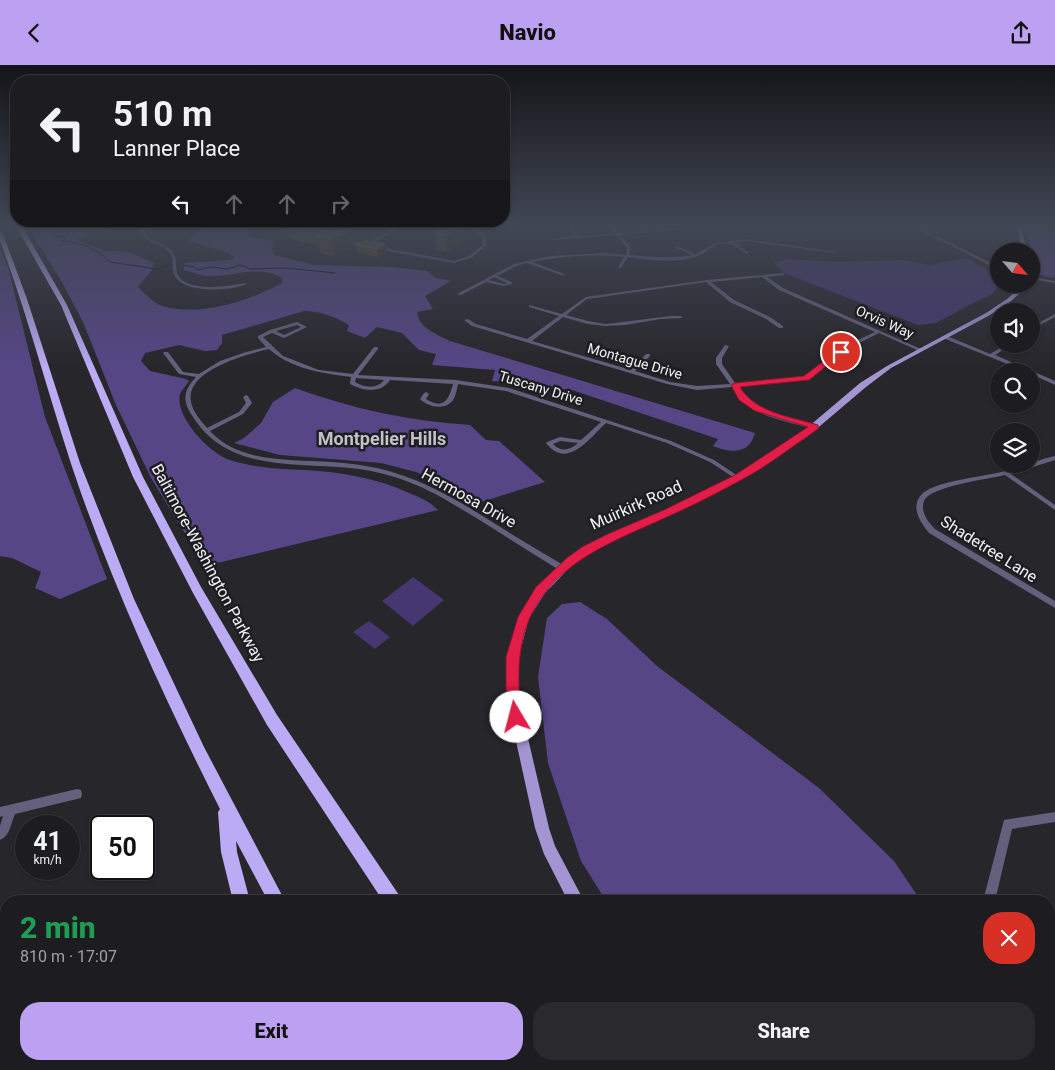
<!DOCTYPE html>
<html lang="en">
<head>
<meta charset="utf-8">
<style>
  body { margin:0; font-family:Roboto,sans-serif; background:#2a292d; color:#f1f3f6; height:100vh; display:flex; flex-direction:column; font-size:19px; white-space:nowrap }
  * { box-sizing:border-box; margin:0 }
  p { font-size:16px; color:#a0a1a5 }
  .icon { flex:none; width:28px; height:28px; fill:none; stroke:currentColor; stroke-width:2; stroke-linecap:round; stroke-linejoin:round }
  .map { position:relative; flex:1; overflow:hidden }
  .panel { position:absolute; left:0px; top:830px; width:1055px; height:175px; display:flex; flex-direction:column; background:#1d1c20; border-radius:20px 20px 0 0; box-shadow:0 1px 4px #0004,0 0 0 1px #3b3a3e }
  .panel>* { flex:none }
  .banner { position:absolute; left:10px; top:10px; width:500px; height:152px; border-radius:20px; box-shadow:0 1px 4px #0004,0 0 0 1px #3b3a3e; background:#1d1c20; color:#f1f3f6; overflow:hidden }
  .needle { width:32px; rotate:118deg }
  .fabs { position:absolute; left:990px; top:178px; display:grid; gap:10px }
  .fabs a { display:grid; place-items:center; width:50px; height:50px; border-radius:50%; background:#1d1c20; box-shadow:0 1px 4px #0004,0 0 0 1px #3b3a3e; font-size:25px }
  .speed { position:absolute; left:15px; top:750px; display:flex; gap:10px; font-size:25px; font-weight:700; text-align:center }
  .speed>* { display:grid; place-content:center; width:65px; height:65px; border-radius:50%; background:#1d1c20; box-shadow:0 1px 4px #0004,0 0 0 1px #3b3a3e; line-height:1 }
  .speed small { font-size:12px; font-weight:400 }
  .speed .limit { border:2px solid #111; border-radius:8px; background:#fff; color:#111 }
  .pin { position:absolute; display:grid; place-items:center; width:42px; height:42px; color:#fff; margin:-21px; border:2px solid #fff; border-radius:50%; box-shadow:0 1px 5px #0007 }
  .me { position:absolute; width:55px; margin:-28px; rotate:352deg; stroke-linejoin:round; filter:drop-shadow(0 0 4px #0008) }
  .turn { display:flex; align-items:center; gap:18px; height:105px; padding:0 20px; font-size:22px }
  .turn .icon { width:65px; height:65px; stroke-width:2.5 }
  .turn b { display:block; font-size:35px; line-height:42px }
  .lanes { display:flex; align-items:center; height:48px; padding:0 20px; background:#0003; justify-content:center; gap:25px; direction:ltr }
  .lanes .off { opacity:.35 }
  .round { display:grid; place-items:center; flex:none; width:52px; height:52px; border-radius:20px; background:#2a292d }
  .headline { display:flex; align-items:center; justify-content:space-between; height:85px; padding:0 20px }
  h1 { font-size:30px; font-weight:800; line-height:38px; color:#1e9e55 }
  .cta { display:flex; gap:10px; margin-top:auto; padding:10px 20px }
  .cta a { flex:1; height:58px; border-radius:20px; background:#bca0f2; color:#111; font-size:20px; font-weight:800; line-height:58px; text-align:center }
  .cta a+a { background:#2a292d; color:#f1f3f6 }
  header { display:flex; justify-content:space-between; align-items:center; height:65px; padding:0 20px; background:#bca0f2; color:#111; font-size:22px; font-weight:800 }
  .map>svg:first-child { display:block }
  .green { fill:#463671 }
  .forest { fill:#564686 }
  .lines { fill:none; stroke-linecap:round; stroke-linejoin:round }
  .stream { stroke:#11012c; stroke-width:1 }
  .minor { fill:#645f7c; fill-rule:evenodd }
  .major { fill:#a295d2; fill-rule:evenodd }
  .highway { fill:#baabf4; fill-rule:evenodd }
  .wall { fill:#594520 }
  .shaded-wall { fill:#3e311b }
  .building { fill:#695737; stroke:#7e7054 }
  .route { fill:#e11d48; stroke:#92132f }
  .labels { text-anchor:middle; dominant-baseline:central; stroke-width:5; stroke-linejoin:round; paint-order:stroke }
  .far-street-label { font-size:14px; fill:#f2f1f4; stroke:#1e1d22 }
  .street-label { font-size:16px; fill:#f2f1f4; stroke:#1e1d22 }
  .neighbourhood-label { font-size:18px; font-weight:bold; fill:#c2c1c8; stroke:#1e1d22 }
</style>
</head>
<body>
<header><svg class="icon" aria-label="back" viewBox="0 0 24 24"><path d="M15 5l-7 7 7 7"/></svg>Navio<svg class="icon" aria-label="share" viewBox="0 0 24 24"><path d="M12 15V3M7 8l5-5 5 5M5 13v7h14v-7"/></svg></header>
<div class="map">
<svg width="1055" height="1005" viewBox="0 0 1055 1005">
  <rect width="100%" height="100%" fill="#27262b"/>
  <path class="green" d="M966,193L990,206L1000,219L991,230L975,237L936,258L918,260L784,208L774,198L786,194L839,197L902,195L930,200Z
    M413,512L444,535L413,561L382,536Z
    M369,556L390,572L375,584L353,567Z"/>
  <path class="forest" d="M27,161H115L112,165L92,168L77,175L106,186L130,187L154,198L151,206L138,222C146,230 155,240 166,242C203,251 251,235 282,218V213C262,200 236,210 214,211C204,212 193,208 184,205V198L231,195L234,192L229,188L186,175L211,161H251L244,163L250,172L262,173L275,177L272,184L274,190L314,200L392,202L427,206L436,213L451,216L425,231L433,244L417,247C419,264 437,269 450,276L755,368C749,390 731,388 713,381L718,374L569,324L539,325L515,318L492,316L495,305L432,300L436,289L419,285L402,268L377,262L365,273L347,266L349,260C336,252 320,246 304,246L222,270V278L217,285L205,286L179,280L145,288L141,296L150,306L186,314L189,316C186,320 182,325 180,329C174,351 210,389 230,395C255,403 279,404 305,405C341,407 377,413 409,428C421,433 429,436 438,445L205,501L151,413L116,340L83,257L62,217Z
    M1025,163L1055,167V211L1053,213L1036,209Z
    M0,183L8,202L45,352L107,514L60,534L35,523L41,507L12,493L0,491Z
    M295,323C353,344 409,356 470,360L486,375L499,376L545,417L478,438L452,422L416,407L381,398L280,390L234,378L244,373L261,358L273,337Z
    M580,537L607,554L657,601L819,723L894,796L921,836H606L581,796L548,698L538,612L547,553L562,539Z
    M732,999H965L964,1005H737Z"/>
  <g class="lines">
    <path class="stream" d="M48,161L46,163L51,165L50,167L55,169V171L65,172L66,174L62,176C80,177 98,184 110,197L157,204L169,200
      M183,200L194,202L198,205L211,202L228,204L240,200L251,204L286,203L335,208"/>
    <path class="minor" d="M139,161H143V163L165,161L163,162L143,165V166C148,177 163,177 171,185C179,192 174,202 178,210C187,228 230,221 245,218L247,219C232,226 184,229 175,211C170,203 176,193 168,186C157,176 146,179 138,164Z
      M279,161H283L285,163L298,167L296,168L283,165Z
      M399,161H403L369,180L454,196L469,191L483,180L481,170L468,161H472L484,169L487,180L471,193L454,198L365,182L344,177L346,176L365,179Z
      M608,161H612L618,168L698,162L700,163L620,170L631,183L629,190C651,192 671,194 692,190L676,183V181L696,189L715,178L746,174L836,187L834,188L746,176L734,178L748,187L747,189C742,186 736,181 730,179C719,175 708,187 698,191C676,199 650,195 628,192L621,203H620L618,202L624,192C594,189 562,191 532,197L564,209V211L527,198L516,201L497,211L512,217V219L504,221L486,217L461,230L457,229L514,199L527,196L550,191L605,188L626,190L627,183L616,170L552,175L550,174L575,171L567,163L569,162L579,171L614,168ZM494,212L507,218L504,219L489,215Z
      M912,161H916L999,202V205Z
      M783,208L785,209L784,210L767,212L783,223L921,284L917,285L879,268L851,282L815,309L804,315L737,321C739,324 741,328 744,331C759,349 795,354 817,361L818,362L815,364C792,358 758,352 741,335C737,331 735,326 732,322L697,325L667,319L472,261L464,255L468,254L476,259L527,274L559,251L529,242V240L562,249L586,232L707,215ZM762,212L779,225L875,267L847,280L811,307L801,313L735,318L722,299V293L729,281L725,280L716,293V299L730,319L697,321L670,317L635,306L650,291V289H646L631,305L532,276L563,252L588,259L606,261L625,260L661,254L682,253V252L680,251H671L606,259L588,256L566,250L587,234L706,217L730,237L766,254L779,263H783V261L770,252L734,235L711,217Z
      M1031,212L1055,216V218L1031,214Z
      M1055,249V252L1031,265V262Z
      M297,257L307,262L284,273L272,268L263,272L283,291L319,305L353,309L374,282H378V284L358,310L456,315L509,323L671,376L714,395L741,413L740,414H736L710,397L667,378L606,358C589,374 567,405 546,378L547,377L560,372L581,375L601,357L506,326L464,320L458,319C457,324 456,330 453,335C445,346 428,342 420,334L424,328L426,327L429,329L426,334C443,345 449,335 453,319L390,315C381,329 363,326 350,319L351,312C322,308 291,304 269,284C247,289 184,306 191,337C193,347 201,356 207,363L239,347L246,338L243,332L246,330L248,331L252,338L243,349L210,366C240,399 292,394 332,397C347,398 362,400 377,403C424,414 457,435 497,460C519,474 542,487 565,501L566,503L565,505H559C530,487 502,469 473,451C454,440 436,428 416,420C395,411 373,405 350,403C293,397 228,407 193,352C182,336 183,326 196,312L179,309L163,288L164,287H168L183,307L199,309L220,296L246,287L266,282L258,273V271L270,265ZM297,260L301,262L284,270L276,266ZM356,313L384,315C377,324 365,323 355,317ZM560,376L578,378C569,386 561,387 553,379Z
      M943,271H947L990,289L1007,279H1012L995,290L1055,316V320L1031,309V306H1025L943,273Z
      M1055,391V395L1011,409L1055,440V445L1005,410C989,414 930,421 924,436C920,447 928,457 935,464L1055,536V543L929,468C921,458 910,443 921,430C933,416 982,412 1001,407C1020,403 1036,395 1055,391Z
      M77,724L81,725L82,729L81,733L77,734L15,749C11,758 10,771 0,775V761L3,751L0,752V742Z
      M1055,747V757L1012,764L995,836H983L1004,755Z
      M1049,918L1053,920L1055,922V949L1049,952Z
      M995,999H1009L1006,1005H992Z"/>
    <path class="major" d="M1017,161H1021L1027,186H1022Z
      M1024,219H1030L1011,236L990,250L891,303L866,322L807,372L741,415L671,450L614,473L589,487L574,498L545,528L529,553L519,591V635L549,763L555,781L584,836H568L544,789L535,763L507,635V591L519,552L537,522L568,492L583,483L608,469L665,446L735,411L801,368L860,318L887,301L986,248L1007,234Z
      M684,999H704L707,1005H687Z"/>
    <path class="highway" d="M16,161H22L67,240L143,412L201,522L277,650L399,830L401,836H383L267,660L193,528L133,412L61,240Z
      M0,167L3,169L27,234L80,398L134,534L204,682L285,836H268L236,776L237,787L250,836H233L221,787L218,747L220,744C168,641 120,537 81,428C52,345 31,259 0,176Z
      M272,999H292L294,1005H274Z
      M353,999H374L377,1005H356Z
      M487,999H508L511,1005H490Z
      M510,999H531L534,1005H513Z"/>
  </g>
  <path class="wall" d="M286,161H330L355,182L334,191L321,188L319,181L290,174Z
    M436,161H464L465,176L447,187L437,185L435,169L437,167Z
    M385,179L386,188L378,192L358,188L356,180Z"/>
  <path class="shaded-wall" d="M452,161H464L465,176L447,187L445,170Z
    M352,165L355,182L334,191L330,174Z
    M385,179L386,188L378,192L377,184Z"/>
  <path class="building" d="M296,161H330L352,165L330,174L317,171L325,167Z
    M448,161H461L445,170L435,169Z
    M364,175L385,179L377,184L356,180Z"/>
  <linearGradient id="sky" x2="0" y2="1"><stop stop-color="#151518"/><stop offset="0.53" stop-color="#414755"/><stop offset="1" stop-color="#414755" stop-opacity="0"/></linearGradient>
  <rect width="1055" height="302" fill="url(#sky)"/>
  <path class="route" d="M838,285L844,287L809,315L740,322C755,348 792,352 818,360V364C792,381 767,402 739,416C717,428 694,440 671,450C618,475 557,494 530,552C519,577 517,608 520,634C520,642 525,649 521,656L516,658L511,656L506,636V592L518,552L536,522L567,493L582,482L608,469L664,445L735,410L808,362L755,346L739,335L731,320L735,318L804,311Z"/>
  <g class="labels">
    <g class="far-street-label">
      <text transform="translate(885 257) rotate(24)">Orvis Way</text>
      <text transform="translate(635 296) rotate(16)">Montague Drive</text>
      <text transform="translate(541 323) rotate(17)">Tuscany Drive</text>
    </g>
    <g class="street-label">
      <text transform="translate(469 433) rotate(29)">Hermosa Drive</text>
      <text transform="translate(636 440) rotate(-24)">Muirkirk Road</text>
      <text transform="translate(989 484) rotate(32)">Shadetree Lane</text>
      <text transform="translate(208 498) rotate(62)">Baltimore-Washington Parkway</text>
    </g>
    <g class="neighbourhood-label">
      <text x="382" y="373">Montpelier Hills</text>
    </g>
  </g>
</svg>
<div class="fabs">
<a><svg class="needle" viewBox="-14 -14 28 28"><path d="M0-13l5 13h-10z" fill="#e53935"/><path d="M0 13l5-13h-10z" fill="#a0a1a5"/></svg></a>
<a><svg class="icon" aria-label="sound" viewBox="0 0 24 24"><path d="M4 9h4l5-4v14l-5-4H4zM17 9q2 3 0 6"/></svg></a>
<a><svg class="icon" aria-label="search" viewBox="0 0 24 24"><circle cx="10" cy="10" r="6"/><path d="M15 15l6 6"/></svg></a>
<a><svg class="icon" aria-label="layers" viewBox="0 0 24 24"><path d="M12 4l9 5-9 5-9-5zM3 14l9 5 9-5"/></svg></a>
</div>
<div class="speed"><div>41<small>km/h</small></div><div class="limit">50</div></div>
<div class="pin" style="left:841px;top:287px;background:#d93025"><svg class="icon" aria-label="arrive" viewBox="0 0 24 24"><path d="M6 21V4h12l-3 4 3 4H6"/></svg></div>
<svg class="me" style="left:516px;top:652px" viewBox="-20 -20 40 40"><circle r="19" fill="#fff"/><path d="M0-13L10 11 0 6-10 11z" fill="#e11d48"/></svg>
<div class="banner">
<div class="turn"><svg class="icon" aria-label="left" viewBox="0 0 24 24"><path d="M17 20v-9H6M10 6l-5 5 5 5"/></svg><div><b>510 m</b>Lanner Place</div></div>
<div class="lanes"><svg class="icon" aria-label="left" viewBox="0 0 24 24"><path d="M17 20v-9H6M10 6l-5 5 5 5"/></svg><svg class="icon off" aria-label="ahead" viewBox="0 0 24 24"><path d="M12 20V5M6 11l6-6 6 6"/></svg><svg class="icon off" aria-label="ahead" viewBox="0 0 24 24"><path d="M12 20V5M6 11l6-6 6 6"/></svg><svg class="icon off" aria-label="right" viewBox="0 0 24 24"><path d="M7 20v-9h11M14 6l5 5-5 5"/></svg></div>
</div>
<section class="panel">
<div class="headline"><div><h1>2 min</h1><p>810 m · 17:07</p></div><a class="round" style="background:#d93025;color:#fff"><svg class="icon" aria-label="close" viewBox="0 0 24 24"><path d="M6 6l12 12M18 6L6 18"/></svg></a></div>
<div class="cta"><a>Exit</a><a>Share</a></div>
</section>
</div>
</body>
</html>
